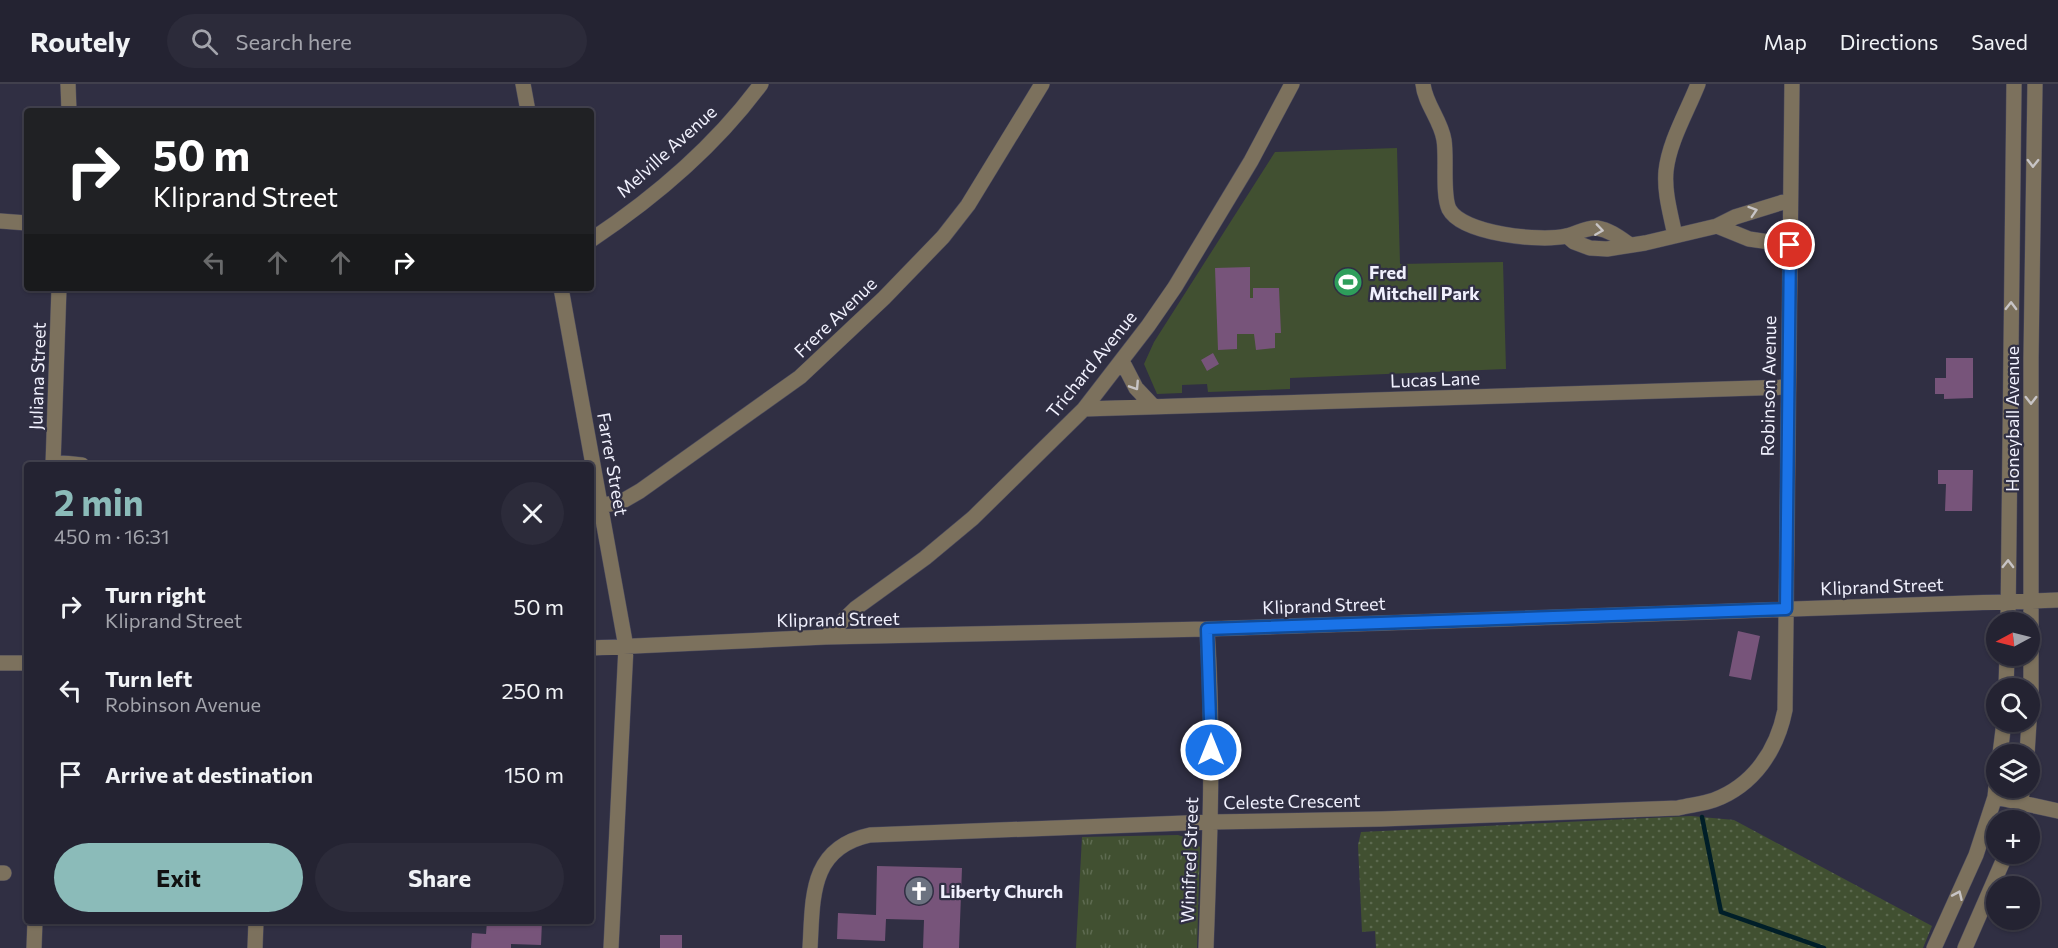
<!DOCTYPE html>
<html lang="en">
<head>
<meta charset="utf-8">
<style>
  body { margin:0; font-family:Commissioner,sans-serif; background:#2c2b3a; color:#f1f3f6; height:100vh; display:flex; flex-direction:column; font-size:22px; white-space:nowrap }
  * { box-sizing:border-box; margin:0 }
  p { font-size:20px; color:#a3a4ac }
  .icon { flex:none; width:33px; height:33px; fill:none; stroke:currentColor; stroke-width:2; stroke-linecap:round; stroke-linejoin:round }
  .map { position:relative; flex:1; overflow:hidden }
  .drawer { position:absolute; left:24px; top:378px; width:570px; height:462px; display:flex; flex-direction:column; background:#242332; border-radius:6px; box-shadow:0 2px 4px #0004,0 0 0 2px #41404d }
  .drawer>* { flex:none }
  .banner { position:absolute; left:24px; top:24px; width:570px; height:183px; border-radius:6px; box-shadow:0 2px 4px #0004,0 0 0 2px #41404d; background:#202124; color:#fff; overflow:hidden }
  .needle { width:39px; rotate:263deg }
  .controls { position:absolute; left:1986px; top:528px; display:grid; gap:12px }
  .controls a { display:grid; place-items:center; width:54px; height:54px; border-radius:50%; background:#242332; box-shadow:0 2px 4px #0004,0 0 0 2px #41404d; font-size:30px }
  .pin { position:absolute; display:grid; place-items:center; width:51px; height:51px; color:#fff; margin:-26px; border:3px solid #fff; border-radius:50%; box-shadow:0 2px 6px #0007 }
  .me { position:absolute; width:66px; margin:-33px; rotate:0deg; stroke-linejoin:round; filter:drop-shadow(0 0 4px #0008) }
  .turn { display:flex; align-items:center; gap:21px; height:126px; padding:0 30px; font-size:27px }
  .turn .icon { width:78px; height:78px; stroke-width:2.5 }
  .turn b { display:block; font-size:42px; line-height:51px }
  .lanes { display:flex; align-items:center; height:57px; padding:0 30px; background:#0003; justify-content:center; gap:30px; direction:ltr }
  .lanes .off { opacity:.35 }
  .round { display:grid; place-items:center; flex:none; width:63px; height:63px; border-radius:32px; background:#2c2b3a }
  .summary { display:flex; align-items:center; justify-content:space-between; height:102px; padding:0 30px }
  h1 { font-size:36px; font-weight:700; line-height:45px; color:#8bbbb9 }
  .primary-button { display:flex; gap:12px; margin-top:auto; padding:12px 30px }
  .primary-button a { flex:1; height:69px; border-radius:36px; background:#8bbbb9; color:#111; font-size:24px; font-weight:700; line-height:69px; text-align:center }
  .primary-button a+a { background:#2c2b3a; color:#f1f3f6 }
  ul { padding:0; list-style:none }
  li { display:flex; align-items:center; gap:18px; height:84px; padding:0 30px }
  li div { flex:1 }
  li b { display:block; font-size:22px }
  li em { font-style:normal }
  header { display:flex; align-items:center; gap:36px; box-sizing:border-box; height:84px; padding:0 30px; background:#242332; border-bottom:2px solid #41404d }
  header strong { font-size:28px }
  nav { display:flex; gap:33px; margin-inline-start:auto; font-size:21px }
  .search { width:420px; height:54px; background:#2c2b3a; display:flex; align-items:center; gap:15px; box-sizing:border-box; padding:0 21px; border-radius:33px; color:#a3a4ac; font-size:22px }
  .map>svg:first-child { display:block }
  .grass { fill:url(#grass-tufts) }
  .park { fill:url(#park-dots) }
  .pitch { fill:#415031 }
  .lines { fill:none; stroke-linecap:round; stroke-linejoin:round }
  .stream { stroke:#001e28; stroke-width:4.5 }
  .building { fill:#77547a }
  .minor-casing { stroke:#4b4a5d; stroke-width:16 }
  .minor { stroke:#7c715d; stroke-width:15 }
  .oneway { stroke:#c7c4c5 }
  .route-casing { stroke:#114b97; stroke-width:15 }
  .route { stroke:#1a73e8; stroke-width:10 }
  .labels { text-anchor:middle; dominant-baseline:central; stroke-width:4.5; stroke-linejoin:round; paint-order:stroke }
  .street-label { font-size:18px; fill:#f0f0fd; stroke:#302f43 }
  .poi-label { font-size:18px; font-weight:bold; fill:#f0f0fd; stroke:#302f43; text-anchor:start }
</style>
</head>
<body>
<header>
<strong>Routely</strong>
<div class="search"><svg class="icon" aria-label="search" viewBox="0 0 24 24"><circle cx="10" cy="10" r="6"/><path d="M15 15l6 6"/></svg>Search here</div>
<nav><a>Map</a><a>Directions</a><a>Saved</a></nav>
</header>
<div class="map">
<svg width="2058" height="864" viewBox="0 0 2058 864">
  <defs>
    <pattern id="grass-tufts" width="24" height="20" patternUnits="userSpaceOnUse" patternTransform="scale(1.5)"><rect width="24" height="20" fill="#415031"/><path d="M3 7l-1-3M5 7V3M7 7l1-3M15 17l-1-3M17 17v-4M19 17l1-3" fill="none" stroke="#5d6a50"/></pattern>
    <pattern id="park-dots" width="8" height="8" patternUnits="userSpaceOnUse" patternTransform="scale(1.5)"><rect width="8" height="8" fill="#415031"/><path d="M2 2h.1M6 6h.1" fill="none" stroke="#5d6a50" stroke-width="1.8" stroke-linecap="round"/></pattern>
  </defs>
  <rect width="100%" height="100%" fill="#302f43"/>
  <path class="grass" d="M1178,751L1190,755L1200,763L1197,864H1076L1082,753Z"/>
  <path class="park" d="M1691,732L1734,736L1932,842L1923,864H1376L1375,847L1362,848L1358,761L1361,748Z"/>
  <path class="pitch" d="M1397,64L1400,180L1503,178L1506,285L1290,294V305L1208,308L1207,300L1182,301V309L1157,310L1144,280L1154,258L1275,68Z"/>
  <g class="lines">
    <path class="stream" d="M1702,733L1721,828L1824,864"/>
  </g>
  <path class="building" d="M1250,183V214H1253V204H1279L1281,249H1275V264L1256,266L1254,250H1237V265L1218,266L1215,184Z
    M1213,269L1219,280L1207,287L1201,276Z
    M1946,274H1973V314L1944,315V310H1935V294H1946Z
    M1938,386H1973L1972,427H1945L1946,400H1938Z
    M1738,547L1760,552L1751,596L1729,592Z
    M877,782L962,784L959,864H923L924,836L886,835L885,857L837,855L838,829L876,831Z
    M487,837H542L541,861L511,860V864H471L472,849L486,850Z
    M660,851H682V864H660Z"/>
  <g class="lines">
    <g class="minor-casing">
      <path id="minor" d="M68,0L69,27
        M523,0L528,27
        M1423,0C1425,20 1441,36 1444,56C1447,74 1442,110 1449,125C1462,150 1541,158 1566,152C1577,150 1585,143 1597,144C1610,146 1620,154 1630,161
        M0,137L27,139
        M1717,142L1749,155L1790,161
        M1567,152L1574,158L1590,164L1607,165L1645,159L1717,142L1735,133L1790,116
        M1675,152C1671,131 1664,109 1666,87C1669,58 1687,28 1698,0
        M591,156C654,114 716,61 761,0
        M561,204L626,563L611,864
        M1122,277L1136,304L1154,323
        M1084,325L1788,303
        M54,378L82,381
        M53,381L59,204
        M592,423L621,418L640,407L800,293L884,214L943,153L968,121L1042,0
        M2008,538L2014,0
        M826,553L856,524L925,474L973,434L1084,325L1148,242L1175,203L1251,77L1292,0
        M591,564L826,553L1207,545L2058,516
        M0,579H27
        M2006,604L2007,572
        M2000,670L2004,638
        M2027,670L2031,607V274L2035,0
        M1995,713L2058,727
        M2017,736L2023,704
        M0,789H4
        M34,864L35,837
        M255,864L256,837
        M810,864C813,814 809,764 870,751L1211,738L1381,735L1678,724C1690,721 1703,720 1714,716C1754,701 1777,666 1785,626L1792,0
        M1206,864C1210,758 1214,652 1207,545
        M1934,864L1976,771L1995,713L1996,703
        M1965,864L2006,770"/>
    </g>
    <use href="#minor" class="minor"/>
  </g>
  <defs><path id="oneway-chevron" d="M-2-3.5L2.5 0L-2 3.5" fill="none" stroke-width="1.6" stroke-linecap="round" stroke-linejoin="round" transform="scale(1.5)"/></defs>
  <g class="oneway">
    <use href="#oneway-chevron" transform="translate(2033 79) rotate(91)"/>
    <use href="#oneway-chevron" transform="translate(1753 127) rotate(-18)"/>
    <use href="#oneway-chevron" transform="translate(1599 146) rotate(8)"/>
    <use href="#oneway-chevron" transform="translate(2011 222) rotate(-89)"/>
    <use href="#oneway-chevron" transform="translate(1135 302) rotate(57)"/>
    <use href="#oneway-chevron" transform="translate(2031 316) rotate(90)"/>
    <use href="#oneway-chevron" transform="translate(2008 480) rotate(-89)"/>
    <use href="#oneway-chevron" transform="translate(1958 811) rotate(-66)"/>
  </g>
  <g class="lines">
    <g class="route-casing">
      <path id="route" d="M1211,666L1207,545L1786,525L1790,161"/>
    </g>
    <use href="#route" class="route"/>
  </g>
  <defs>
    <g id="stadium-disc" transform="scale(1.5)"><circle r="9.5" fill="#2e9e5b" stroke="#302f43"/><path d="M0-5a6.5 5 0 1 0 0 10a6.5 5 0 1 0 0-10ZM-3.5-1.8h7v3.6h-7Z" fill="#fff"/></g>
    <g id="church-disc" transform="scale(1.5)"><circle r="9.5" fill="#6b7280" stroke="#302f43"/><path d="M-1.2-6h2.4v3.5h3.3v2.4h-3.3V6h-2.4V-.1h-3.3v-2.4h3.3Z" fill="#fff"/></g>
  </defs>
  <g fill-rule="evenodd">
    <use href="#stadium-disc" x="1348" y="198"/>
    <use href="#church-disc" x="919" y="807"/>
  </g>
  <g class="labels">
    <g class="street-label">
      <text transform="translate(666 67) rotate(-42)">Melville Avenue</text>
      <text transform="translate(835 233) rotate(-44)">Frere Avenue</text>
      <text transform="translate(1091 280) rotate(-51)">Trichard Avenue</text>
      <text transform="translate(37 292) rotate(-88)">Juliana Street</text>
      <text transform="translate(1435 295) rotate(-2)">Lucas Lane</text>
      <text transform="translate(1768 302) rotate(-89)">Robinson Avenue</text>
      <text transform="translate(2012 335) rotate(-90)">Honeyball Avenue</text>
      <text transform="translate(613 380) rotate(80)">Farrer Street</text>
      <text transform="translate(1882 502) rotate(-2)">Kliprand Street</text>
      <text transform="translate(1324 521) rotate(-2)">Kliprand Street</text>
      <text transform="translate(838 535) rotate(-1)">Kliprand Street</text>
      <text transform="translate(1292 717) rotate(-1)">Celeste Crescent</text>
      <text transform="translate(1189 776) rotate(-88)">Winifred Street</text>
    </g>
    <g class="poi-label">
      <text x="1369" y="188">Fred<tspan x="1369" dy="21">Mitchell Park</tspan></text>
      <text x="940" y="807">Liberty Church</text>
    </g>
  </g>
</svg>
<div class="controls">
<a><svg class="needle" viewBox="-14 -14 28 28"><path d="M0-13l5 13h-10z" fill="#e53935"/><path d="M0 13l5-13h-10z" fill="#a3a4ac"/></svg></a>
<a><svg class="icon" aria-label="search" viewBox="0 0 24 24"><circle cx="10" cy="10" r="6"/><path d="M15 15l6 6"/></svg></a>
<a><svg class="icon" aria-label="layers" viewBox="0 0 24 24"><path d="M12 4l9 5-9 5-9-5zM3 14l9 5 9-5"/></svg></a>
<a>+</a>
<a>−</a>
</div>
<div class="pin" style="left:1790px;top:161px;background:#d93025"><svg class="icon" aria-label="arrive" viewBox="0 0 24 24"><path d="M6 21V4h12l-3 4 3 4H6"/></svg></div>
<svg class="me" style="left:1211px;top:666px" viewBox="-20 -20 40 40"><circle r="17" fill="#1a73e8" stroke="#fff" stroke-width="3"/><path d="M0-11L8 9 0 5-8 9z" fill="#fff"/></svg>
<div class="banner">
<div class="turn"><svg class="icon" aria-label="right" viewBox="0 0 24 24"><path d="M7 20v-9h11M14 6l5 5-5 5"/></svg><div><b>50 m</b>Kliprand Street</div></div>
<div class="lanes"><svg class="icon off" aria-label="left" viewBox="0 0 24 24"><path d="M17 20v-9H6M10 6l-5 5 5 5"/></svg><svg class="icon off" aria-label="ahead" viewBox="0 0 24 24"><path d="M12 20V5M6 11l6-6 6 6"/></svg><svg class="icon off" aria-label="ahead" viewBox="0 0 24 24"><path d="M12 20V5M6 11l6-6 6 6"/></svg><svg class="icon" aria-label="right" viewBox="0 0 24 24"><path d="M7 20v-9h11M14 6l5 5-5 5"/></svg></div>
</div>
<section class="drawer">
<div class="summary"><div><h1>2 min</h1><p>450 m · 16:31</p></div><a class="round"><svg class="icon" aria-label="close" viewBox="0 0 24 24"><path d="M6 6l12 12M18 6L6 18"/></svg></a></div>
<ul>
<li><svg class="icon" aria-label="right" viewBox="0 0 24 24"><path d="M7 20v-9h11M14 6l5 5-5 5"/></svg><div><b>Turn right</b><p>Kliprand Street</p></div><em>50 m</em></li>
<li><svg class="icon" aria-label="left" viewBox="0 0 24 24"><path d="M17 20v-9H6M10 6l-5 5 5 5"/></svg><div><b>Turn left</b><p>Robinson Avenue</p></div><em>250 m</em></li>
<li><svg class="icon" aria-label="arrive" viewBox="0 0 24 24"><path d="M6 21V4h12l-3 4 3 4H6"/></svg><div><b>Arrive at destination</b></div><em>150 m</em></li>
</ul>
<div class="primary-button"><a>Exit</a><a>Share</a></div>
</section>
</div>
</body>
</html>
